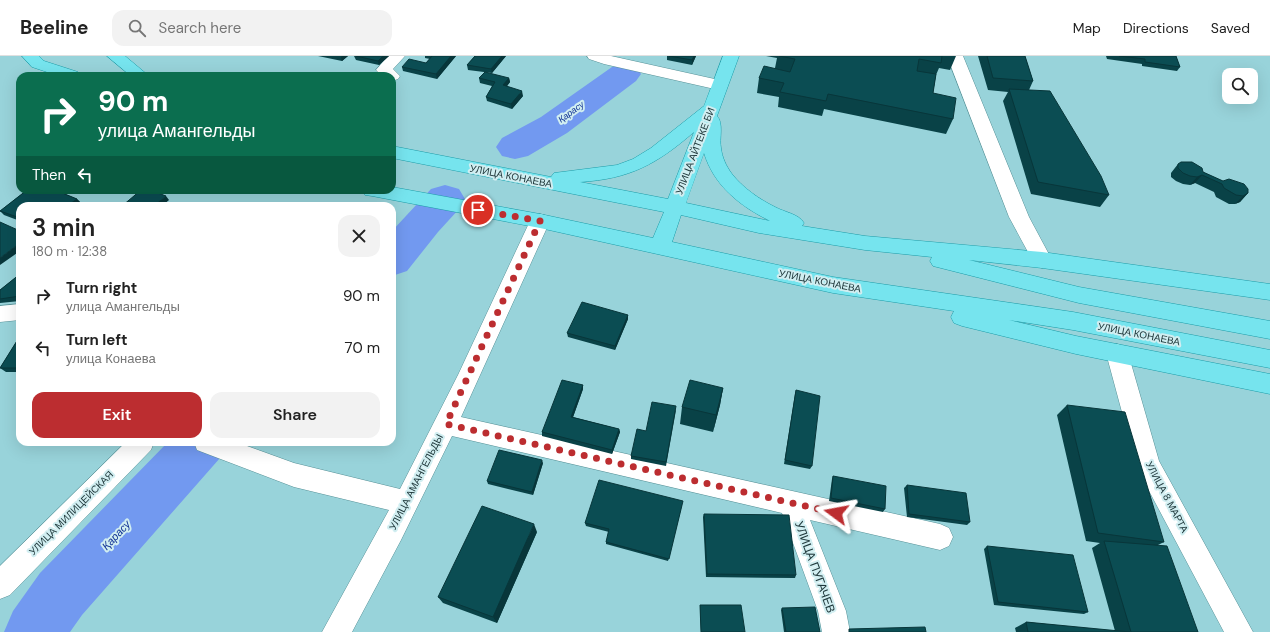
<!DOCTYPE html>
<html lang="en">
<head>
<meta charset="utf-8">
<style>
  body { margin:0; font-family:"DM Sans",sans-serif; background:#f2f2f2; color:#222; height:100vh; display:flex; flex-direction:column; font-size:15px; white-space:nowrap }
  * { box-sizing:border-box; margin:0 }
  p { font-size:13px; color:#767676 }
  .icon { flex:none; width:22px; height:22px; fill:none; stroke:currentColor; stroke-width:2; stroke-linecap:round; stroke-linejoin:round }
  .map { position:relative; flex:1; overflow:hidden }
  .details { position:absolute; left:16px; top:146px; width:380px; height:244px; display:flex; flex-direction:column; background:#fff; border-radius:12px; box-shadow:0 4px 16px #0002 }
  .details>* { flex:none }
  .banner { position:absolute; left:16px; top:16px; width:380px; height:122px; border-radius:12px; box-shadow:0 4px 16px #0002; background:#0b6e4f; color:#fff; overflow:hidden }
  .buttons { position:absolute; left:1222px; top:12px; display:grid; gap:8px }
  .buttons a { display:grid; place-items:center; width:36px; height:36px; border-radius:8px; background:#fff; box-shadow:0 4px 16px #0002; font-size:20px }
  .pin { position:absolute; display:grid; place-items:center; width:34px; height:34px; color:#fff; margin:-17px; border:2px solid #fff; border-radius:50%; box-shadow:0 1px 4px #0007 }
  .me { position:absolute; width:44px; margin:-22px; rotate:283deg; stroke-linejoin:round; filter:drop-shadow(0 0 3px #0008) }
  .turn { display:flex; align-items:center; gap:14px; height:84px; padding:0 16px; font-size:18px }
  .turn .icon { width:52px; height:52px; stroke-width:2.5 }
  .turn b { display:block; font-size:28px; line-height:34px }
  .then { display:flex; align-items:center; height:38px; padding:0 16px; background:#0003; gap:8px; font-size:15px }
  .round { display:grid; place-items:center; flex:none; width:42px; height:42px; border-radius:12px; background:#f2f2f2 }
  .headline { display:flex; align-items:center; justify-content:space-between; height:68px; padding:0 16px }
  h1 { font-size:24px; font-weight:600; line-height:30px }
  .action { display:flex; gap:8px; margin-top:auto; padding:8px 16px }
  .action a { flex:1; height:46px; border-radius:12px; background:#bc2d30; color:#fff; font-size:16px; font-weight:600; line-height:46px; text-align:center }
  .action a+a { background:#f2f2f2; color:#222 }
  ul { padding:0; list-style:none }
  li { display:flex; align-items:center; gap:12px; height:52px; padding:0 16px }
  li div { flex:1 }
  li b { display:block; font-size:15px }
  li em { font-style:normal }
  header { display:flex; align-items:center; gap:24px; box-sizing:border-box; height:56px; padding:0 20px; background:#fff; border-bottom:1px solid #e0e0e0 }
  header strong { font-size:19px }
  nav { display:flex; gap:22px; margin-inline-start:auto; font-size:14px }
  .search { width:280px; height:36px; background:#f2f2f2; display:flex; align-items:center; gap:10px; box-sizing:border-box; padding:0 14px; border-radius:12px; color:#767676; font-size:15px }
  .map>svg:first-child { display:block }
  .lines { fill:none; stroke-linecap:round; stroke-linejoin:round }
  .river { fill:#7299f0; fill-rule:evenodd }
  .minor-casing { stroke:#579197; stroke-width:1 }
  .major-casing { stroke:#1d9ca8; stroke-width:1 }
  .minor { fill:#fff; fill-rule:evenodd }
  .major { fill:#76e4ee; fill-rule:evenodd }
  .wall { fill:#094247 }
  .shaded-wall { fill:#08363a }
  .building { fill:#0b4d53; stroke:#08363a }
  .route { stroke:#bc2d30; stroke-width:7; stroke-dasharray:0 12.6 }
  .labels { text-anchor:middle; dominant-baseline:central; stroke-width:4; stroke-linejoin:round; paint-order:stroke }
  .far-water-label { font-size:9px; font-style:italic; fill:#123395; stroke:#d1eef1 }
  .street-label { font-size:10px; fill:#20393c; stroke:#d1eef1 }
  .water-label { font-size:11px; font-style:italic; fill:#123395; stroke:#d1eef1 }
  .near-street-label { font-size:12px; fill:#20393c; stroke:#d1eef1 }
</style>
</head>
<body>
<header>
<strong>Beeline</strong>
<div class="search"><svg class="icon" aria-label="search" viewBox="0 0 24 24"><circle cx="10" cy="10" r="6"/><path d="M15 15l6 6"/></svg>Search here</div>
<nav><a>Map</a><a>Directions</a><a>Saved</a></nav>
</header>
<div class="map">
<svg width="1270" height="576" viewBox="0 0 1270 576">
  <rect width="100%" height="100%" fill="#98d3da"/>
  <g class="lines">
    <path class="river" d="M624,8L636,11L641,18L636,25L567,77L528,100L515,103L502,100L496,91L502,82L541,61L612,11Z
      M445,129L459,133L465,143L459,153L438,176L407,215L392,220V175L431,133Z
      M168,386H228L220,402L82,559L70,576H4L13,555L40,517Z"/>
    <g class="minor-casing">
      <path id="minor" d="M388,0H405L393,13L400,20L398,23L392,25V20H382L376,14Z
        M587,0H611L719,24L725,25L727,29L725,33L719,34L604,8L589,3Z
        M947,0H963L1029,161L1052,204L1049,209L1042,212L1035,209L1009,161Z
        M540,158L547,160L550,165L461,361L940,468L949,472L953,481L949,490L940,494L810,464L846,555L850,576H822L818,555L782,457L452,380L401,484L352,576H322L389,454L294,431L197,394L194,386H236L294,407L400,433L458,319L530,165L533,160Z
        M20,248V264L0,266V250Z
        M1117,288L1125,291L1128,297L1159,405L1253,576H1224L1139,416L1136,408L1106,297L1109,291Z
        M126,386H154L151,394L10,539L0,543V510Z"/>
    </g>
    <g class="major-casing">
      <path id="major" d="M22,0H39L44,5L78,16L80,19L59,20L32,11Z
        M107,0H125L149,20H131Z
        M723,0H739L717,60C724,67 719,83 721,92C722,101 726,110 732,118C743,132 759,143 775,151C784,156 799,158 804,167L802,170L865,180L1042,196L1270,228V244L1042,212L969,204L1079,231L1270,265V283L1079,247L933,210L930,205L932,201L865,194L759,177L681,159L672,186L833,221L1073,256L1270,294V312L1073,274L1009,264L1076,280L1270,318V338L1076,298L962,270L954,267L951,261L954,255L833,237L540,172L372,140L365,139L363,134H392V131L540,158L653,182L664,156L392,102V90L551,121L554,117L617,109L633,103L651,92L704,50ZM694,76L668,143L580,126C630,123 657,108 694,76ZM704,97C714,130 740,150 770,165L686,147Z"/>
    </g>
    <use href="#minor" class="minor"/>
    <use href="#major" class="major"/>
  </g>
  <path class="wall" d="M318,0H348L342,5Z
    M354,0H389L379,9L356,4Z
    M425,0H456L437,23L403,15L402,11L426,7L430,3L425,2Z
    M475,0H506L492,17L468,14L467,9Z
    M667,0H696L692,9L667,4Z
    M766,0H956L950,14L939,12L936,19L933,37L953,63L946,78L824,53L822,60L778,51L779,41L757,37L759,22L775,12L777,2Z
    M978,0H1025L1033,25L1029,34L1109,139L1100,151L1031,138L1003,45L1008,36L988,34Z
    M1106,0H1176L1180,11L1177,15L1142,10V8L1107,3Z
    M479,22H509L510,26L507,30L523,40L512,53L487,45L486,41L492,30L480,27Z
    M1178,108L1203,116L1248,137L1240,146L1235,148H1229L1216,141L1214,136L1195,127L1190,129L1183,128L1176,125L1171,121V117Z
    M27,134H55L77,143L81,147L77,150H20V165L4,159L0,155Z
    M20,218V245L0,247V234Z
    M628,259V263L615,294L568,281L567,277Z
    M20,280V316H6L0,312Z
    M583,329V333L573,361L619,373L620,376L612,398L542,380V376Z
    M723,332L720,349L713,376L680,368L682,351Z
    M796,334L812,410L810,413L784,408L795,338Z
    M1067,349L1164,486L1158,489L1198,576H1016L1015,572L1026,566L1115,575L1092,492L1100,487L1086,485L1057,359Z
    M676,354L666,410L631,403V400L646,375Z
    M543,407L533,439L488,428L487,425Z
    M833,420L885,453L883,456L829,445L832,423Z
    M907,429L970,466L967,469L907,461L904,432Z
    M682,449L668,505L606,488V486L609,476L586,470L585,467Z
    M704,458L796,519L795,522L706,521L703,461Z
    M537,476L497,567L443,547L438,541Z
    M987,490L1088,556L1084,558L994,549L984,493Z
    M700,549L745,576H701L700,552Z
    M782,552L820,576H784L781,554Z"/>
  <path class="shaded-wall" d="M342,0H348L342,5L341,1Z
    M383,0H389L379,9L378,5Z
    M451,0H456L437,23L436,18Z
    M502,0H506L492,17L491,13Z
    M694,0H696L692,9V4Z
    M509,22L510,26L504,34L503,29Z
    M522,35L523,40L512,53L511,48Z
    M1202,119L1195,127L1190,129L1197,121Z
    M1248,137L1240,146L1235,148L1243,140Z
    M166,140L169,144L162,150H154Z
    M77,143L81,147L77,150H67Z
    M20,187V195L0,209V202Z
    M628,259V263L615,294V290Z
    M20,306V315L16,312Z
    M583,329V333L572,364L571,361Z
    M723,332L720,349L713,376L716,359Z
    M619,373L620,376L612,398V394Z
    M542,404L543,407L533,439L532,436Z
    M534,468L537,476L497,567L493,561Z"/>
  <path class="building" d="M356,0H383L378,5Z
    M432,0H451L436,18L402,11L409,3L426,7Z
    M475,0H502L491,13L467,9Z
    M669,0H694L692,4Z
    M779,0H942L941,7L919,3L917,15L936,18L933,37L956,42L953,63L828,38L826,45L780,36L784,27L759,22L764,10L790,16L795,3Z
    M987,0H1025L1033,25L993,22Z
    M1119,0H1176L1180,11L1145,6V3Z
    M485,16L509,22L503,29L522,35L511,48L486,41L495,26L479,22Z
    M1009,33L1050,35L1101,120L1109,139L1038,126Z
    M1181,106H1192L1202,112L1203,116L1223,125L1229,123L1244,128L1248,133V137L1243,140L1236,139L1224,132L1222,128L1202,119L1197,121L1190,120L1183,117L1178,112V108Z
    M27,134H55L77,143L67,150H20V162L0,155Z
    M141,134H150L166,140L154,150H122Z
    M0,166L20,175V187L0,202Z
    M20,218V240L0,243V234Z
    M582,246L628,259L615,290L567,277Z
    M20,280V306L16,312H0Z
    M562,324L583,329L571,361L619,373L612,394L542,376Z
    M690,324L723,332L716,359L682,351Z
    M796,334L820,340L812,410L785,404Z
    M652,346L676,350L666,406L631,400L637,373L646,375Z
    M1067,349L1125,356L1164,486L1098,477Z
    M499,394L542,404L532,436L487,425Z
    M833,420L886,430L885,453L831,442Z
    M599,424L683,445L669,503L606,486L609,473L585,467Z
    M907,429L966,437L970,466L909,458Z
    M482,450L534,468L493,561L438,541Z
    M704,458L789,459L796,519L707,518Z
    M1104,485L1167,490L1198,576H1131Z
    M987,490L1073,499L1088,556L998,546Z
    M700,549H741L745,576H701Z
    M815,551L820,576H786L782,552Z
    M1026,566L1130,576H1028Z
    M925,571L926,576H849V573Z"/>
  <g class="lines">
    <path class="route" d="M478,154L540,165L446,368L836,457"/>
  </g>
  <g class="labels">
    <g class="far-water-label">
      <text transform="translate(571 56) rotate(-36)">Қарасу</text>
    </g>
    <g class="street-label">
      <text transform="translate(695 95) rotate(-69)">УЛИЦА АЙТЕКЕ БИ</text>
      <text transform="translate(511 120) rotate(11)">УЛИЦА КОНАЕВА</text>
      <text transform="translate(820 225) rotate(11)">УЛИЦА КОНАЕВА</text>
      <text transform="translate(1139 278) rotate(11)">УЛИЦА КОНАЕВА</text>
      <text transform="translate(416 426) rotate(-63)">УЛИЦА АМАНГЕЛЬДЫ</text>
      <text transform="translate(1167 441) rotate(62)">УЛИЦА 8 МАРТА</text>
      <text transform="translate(71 457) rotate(-45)">УЛИЦА МИЛИЦЕЙСКАЯ</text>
    </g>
    <g class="water-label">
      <text transform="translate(116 479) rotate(-47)">Қарасу</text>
    </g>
    <g class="near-street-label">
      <text transform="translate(815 511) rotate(70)">УЛИЦА ПУГАЧЕВ</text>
    </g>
  </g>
</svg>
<div class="buttons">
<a><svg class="icon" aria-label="search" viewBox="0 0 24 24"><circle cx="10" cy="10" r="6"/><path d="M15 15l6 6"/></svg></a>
</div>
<div class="pin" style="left:478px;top:154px;background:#d93025"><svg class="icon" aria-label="arrive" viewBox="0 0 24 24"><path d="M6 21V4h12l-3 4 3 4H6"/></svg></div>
<svg class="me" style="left:836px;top:457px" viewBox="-20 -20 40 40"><path d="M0-17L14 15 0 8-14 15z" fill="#bc2d30" stroke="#fff" stroke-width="4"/></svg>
<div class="banner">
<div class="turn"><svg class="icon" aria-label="right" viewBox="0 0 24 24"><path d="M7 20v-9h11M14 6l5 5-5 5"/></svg><div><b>90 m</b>улица Амангельды</div></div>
<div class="then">Then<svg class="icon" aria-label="left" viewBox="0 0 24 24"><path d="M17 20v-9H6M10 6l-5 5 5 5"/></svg></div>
</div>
<section class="details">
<div class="headline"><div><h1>3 min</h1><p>180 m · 12:38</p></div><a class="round"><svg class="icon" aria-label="close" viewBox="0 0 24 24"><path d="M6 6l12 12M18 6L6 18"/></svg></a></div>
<ul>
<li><svg class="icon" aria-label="right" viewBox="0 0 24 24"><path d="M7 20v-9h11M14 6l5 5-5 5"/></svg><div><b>Turn right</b><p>улица Амангельды</p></div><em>90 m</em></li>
<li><svg class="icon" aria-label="left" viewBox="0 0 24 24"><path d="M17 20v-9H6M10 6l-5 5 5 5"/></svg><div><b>Turn left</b><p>улица Конаева</p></div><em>70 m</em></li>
</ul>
<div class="action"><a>Exit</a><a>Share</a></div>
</section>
</div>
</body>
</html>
